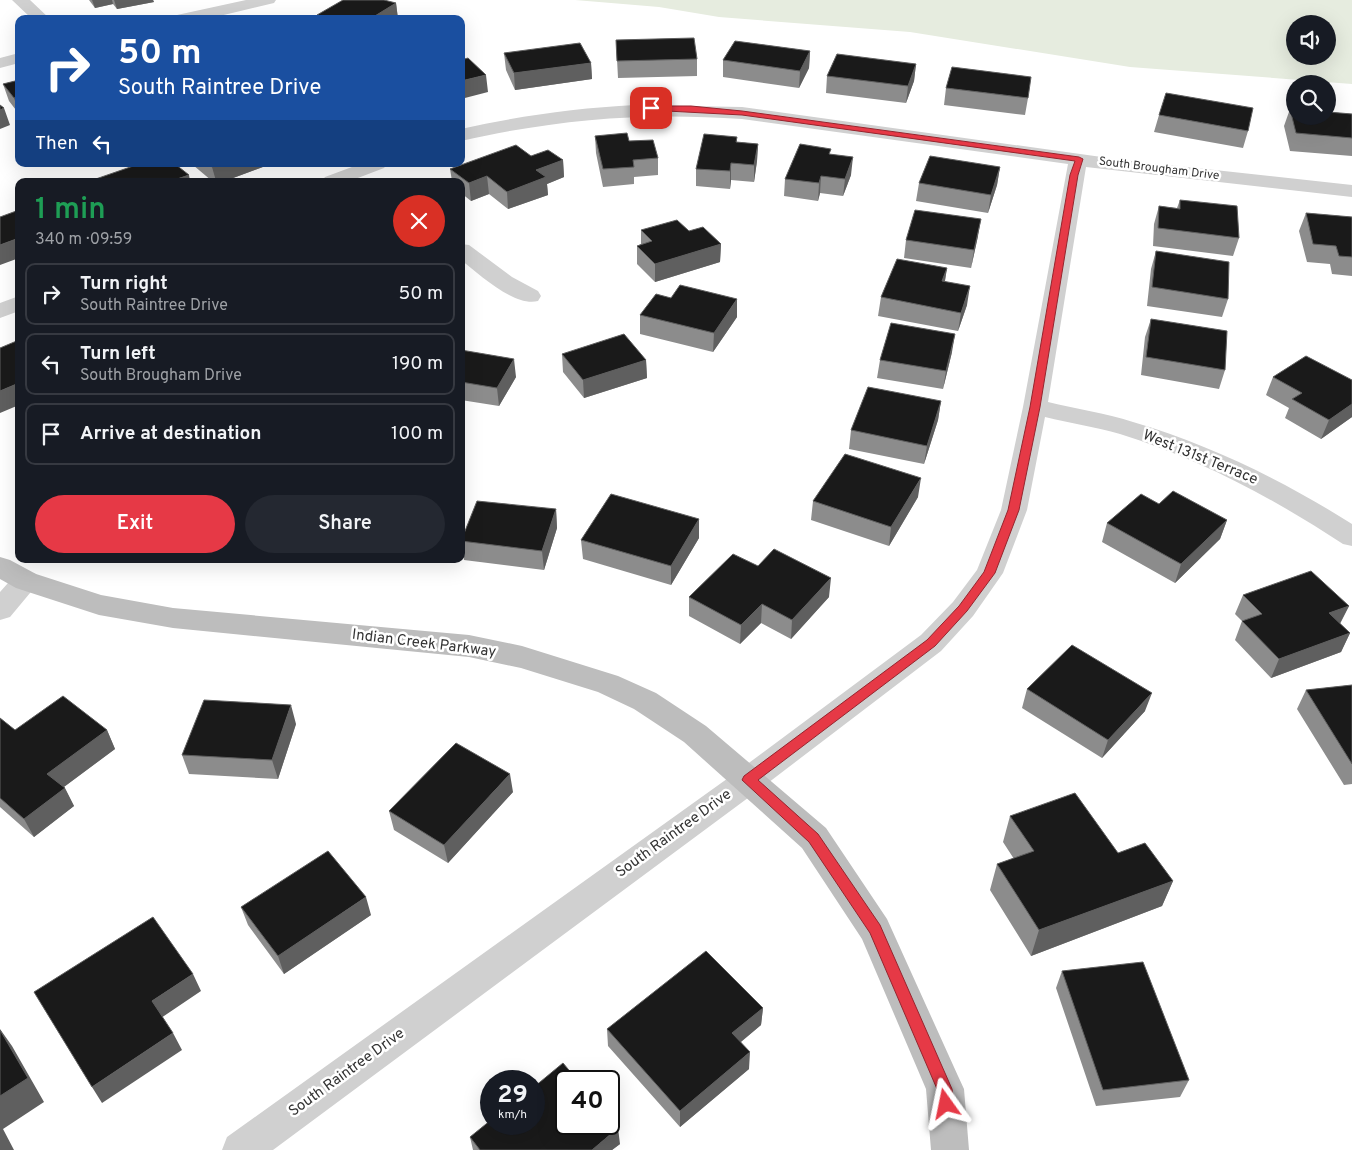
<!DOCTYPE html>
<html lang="en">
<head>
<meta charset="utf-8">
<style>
  body { margin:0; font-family:Overpass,sans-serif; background:#242831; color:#f1f3f6; height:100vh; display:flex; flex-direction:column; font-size:19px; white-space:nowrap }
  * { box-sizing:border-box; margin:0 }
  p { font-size:16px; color:#9ea1a6 }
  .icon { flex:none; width:28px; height:28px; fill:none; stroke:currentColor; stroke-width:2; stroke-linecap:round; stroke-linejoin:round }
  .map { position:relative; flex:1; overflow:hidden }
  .details { position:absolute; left:15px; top:178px; width:450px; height:385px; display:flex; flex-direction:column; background:#171b24; border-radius:10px; box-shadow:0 5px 20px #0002 }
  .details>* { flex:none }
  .top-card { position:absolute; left:15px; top:15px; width:450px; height:152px; border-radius:10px; box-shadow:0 5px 20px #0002; background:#1a4fa0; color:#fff; overflow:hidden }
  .controls { position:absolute; left:1286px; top:15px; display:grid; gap:10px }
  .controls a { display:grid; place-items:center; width:50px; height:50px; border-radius:50%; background:#171b24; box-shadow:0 5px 20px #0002; font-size:25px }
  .speed { position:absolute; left:480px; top:1070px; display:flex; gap:10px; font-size:25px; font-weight:700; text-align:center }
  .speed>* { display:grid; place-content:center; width:65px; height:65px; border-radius:50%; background:#171b24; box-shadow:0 5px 20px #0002; line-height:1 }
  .speed small { font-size:12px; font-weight:400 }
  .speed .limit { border:2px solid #111; border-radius:8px; background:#fff; color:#111 }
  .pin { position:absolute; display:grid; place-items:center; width:42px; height:42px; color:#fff; margin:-21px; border-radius:10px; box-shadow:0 2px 8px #0006 }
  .me { position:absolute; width:55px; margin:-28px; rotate:348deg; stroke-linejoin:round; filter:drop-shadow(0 0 4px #0008) }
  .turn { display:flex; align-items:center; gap:18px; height:105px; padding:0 20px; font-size:22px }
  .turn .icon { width:65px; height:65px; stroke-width:2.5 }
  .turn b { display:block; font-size:35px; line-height:42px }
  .then { display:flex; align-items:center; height:48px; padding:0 20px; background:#0003; gap:10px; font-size:19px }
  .round { display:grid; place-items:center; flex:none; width:52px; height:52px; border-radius:26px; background:#242831 }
  .headline { display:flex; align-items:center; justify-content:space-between; height:85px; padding:0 20px }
  h1 { font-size:30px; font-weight:600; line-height:38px; color:#1e9e55 }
  .cta { display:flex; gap:10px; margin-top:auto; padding:10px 20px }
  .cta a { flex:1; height:58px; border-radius:30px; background:#e63946; color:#fff; font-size:20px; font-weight:600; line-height:58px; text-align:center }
  .cta a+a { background:#242831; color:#f1f3f6 }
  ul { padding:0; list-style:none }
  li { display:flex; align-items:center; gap:15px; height:62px; margin:0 10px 8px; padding:0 10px; border:2px solid #363941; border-radius:10px }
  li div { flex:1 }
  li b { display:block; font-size:19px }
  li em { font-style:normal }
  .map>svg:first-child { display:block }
  .green { fill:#e6ecdf; fill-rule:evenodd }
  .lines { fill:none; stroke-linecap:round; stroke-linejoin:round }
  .street { fill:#d0d0d0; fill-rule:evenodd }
  .secondary { fill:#bdbdbd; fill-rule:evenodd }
  .wall { fill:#8c8c8c }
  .shaded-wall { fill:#5f5f5f }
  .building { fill:#1a1a1a; stroke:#5f5f5f }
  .route { fill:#e63946; stroke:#96252e }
  .labels { text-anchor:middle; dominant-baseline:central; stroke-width:5; stroke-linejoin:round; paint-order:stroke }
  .far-street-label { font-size:12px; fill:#333; stroke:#fff }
  .street-label { font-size:15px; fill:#333; stroke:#fff }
</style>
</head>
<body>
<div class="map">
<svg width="1352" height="1150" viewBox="0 0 1352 1150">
  <rect width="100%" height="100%" fill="#fff"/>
  <path class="green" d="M575,0H1352V84L1130,67L910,32L719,17L659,7ZM1295,24H1328V56H1295Z"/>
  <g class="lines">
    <path class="street" d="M12,0H30L50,19H32Z
      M246,0H276L274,3L207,19H175L177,15Z
      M19,53V63L0,68V58Z
      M635,105L742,107L1123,160L1352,185V197L1086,167L1048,402C1076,409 1105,413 1133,422C1211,445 1284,481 1352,524V546L1343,544C1273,498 1200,459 1120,434C1096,427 1070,423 1045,417L1027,510L1003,573L973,616L941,651L760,789L273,1150H222L227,1137L738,771L921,635L953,602L977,570L1001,510L1023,407L1068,164L742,119C643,112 558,119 461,141V129C519,116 576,108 635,105Z
      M360,164H387L384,168L350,181H322L325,177Z
      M461,244L469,245L512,277L538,291L541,296L538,301C514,307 479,274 461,260Z
      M19,296V311L0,318V303Z
      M26,571L36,574L40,581L10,617L0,620V592L16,574Z"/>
    <path class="secondary" d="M0,557L10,560L36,574L101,595L173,608L469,635L522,646L618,676L656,693L706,726L826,828L887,919L958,1076L964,1089L969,1150H931L926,1089L862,939L802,848L684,742L634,709L598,692L521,668L469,657L173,628L99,615L16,588L0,579Z"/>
  </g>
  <path class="wall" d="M89,0H153L154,2L117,9L113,4L95,8Z
    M396,3L398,19H318L317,15Z
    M616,40L697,59V76L618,78Z
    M810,51L809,68L799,88L723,77V60Z
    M504,53L591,63L592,79L515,90L506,70Z
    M916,64L914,81L906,103L826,93L827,76Z
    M19,80V114L9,101L3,84Z
    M946,88L1028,98L1025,115L944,105Z
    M1290,109L1352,114V156L1290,151L1284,126Z
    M1159,115L1248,131L1243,148L1154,132Z
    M595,136L629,141L658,158V175L634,177V184L603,187L596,153Z
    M737,137V142L758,144L757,161L754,182L731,180L730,189L696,186V169Z
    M831,154L851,175L843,196L820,193L818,201L784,196L785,179Z
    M531,156L563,160L564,177L547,184L548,195L508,209L489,194L471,201L461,193V181H452L450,169Z
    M192,164H271L225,181H212L193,165Z
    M1000,167L997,185L988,213L916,201L919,183Z
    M1180,200L1239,238L1233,256L1153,246L1154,224L1159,206L1177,208Z
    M1306,213L1352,217V276L1332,274L1330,264L1307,262L1299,231Z
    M641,230L689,231L721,244L720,262L655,282L637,264V246L641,244Z
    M978,236L971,268L904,258L906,240Z
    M1156,251L1228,299L1222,317L1147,306L1151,269Z
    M947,268L945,281L967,305L958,331L878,316L881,297Z
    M671,298L737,317L713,352L640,334V315Z
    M1151,319L1225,370L1219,389L1141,375L1145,337Z
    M461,350L516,377L499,406L461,400Z
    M952,352L943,389L877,378L880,360Z
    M562,354L646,360L647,378L584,398L563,372Z
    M1273,377L1352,380V417L1321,439L1285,418L1289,408L1266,395Z
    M941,401L938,420L924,464L849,449L851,430Z
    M918,497L889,546L811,520L813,501Z
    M1159,504L1227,520L1220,539L1175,583L1102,542L1107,523Z
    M556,509L557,528L544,570L464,560L461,541Z
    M699,519V538L671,585L583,559L581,540Z
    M758,566L829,597L791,639L761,623L740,644L689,616V597Z
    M1243,595L1349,606L1340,624L1350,633L1341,652L1271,678L1235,640L1242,621L1235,614Z
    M1352,685V784L1344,785L1297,709L1306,690Z
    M1027,689L1145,711L1102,758L1022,708Z
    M0,718L15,730H107L115,749L64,787L74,806L34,837L0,807Z
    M296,724L278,779L189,774L182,755Z
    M513,792L448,863L394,830L389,811Z
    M1010,816L1118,853L1173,881L1162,906L1031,956L990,890L997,864L1014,859L1003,842Z
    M241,907L371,915L284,974L248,925Z
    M1062,971L1189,1080L1180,1097L1096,1106L1056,988Z
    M763,1008L761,1025L741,1042L749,1069L680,1127L608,1046L607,1029Z
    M470,1137L620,1144L612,1150H473Z"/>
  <path class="shaded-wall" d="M92,0H112L113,4L95,8Z
    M114,0H153L154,2L117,9Z
    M396,3L398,19H370Z
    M810,51L809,68L799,88L800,71Z
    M591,63L592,79L515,90L514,73Z
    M916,64L914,81L906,103L908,86Z
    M486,75L488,92L461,99V81Z
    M19,96V113L14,98Z
    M4,108L10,125L0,129V110Z
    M758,144L757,161L754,182V165Z
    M853,157L851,175L843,196L845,179Z
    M563,160L564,177L547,184L548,195L508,209L507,192L536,170Z
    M731,163V180L730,189V171Z
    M220,164H271L225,181H216L212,167Z
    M1000,167L997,185L988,213L991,195Z
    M189,175L190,181H171Z
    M487,176L489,194L471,201L469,183Z
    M821,176L820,193L818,201L819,183Z
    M981,219L978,236L971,268L974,250Z
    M19,238V258L0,265V245Z
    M721,244L720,262L655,282V264Z
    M947,268L944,286L942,281Z
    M970,286L967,305L958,331L961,313Z
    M737,299V317L713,352L714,333Z
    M955,334L952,352L943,389L946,371Z
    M514,359L516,377L499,406L497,388Z
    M646,360L647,378L584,398L583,380Z
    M19,383V405L0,413V391Z
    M941,401L938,420L924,464L927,446Z
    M1352,404V417L1321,439L1329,420Z
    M921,478L918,497L889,546L891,527Z
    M556,509L557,528L544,570L542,551Z
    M699,519V538L671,585V566Z
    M1227,520L1220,539L1175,583L1181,564Z
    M831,578L829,597L791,639L792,620Z
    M762,604L761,623L740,644L741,625Z
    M1349,606L1339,625L1329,613Z
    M1350,633L1341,652L1271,678L1279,659Z
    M1152,693L1145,711L1102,758L1108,740Z
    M291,705L296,724L278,779L272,760Z
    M107,730L115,749L57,792L47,774Z
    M510,774L513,792L448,863L444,845Z
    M65,788L74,806L34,837L24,819Z
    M1173,881L1162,906L1031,956L1039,930Z
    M366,897L371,915L284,974L278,956Z
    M193,974L201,991L161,1018L152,1001Z
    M763,1008L761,1025L731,1050L732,1033Z
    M0,1029L12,1046L44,1102L3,1129L14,1150H0Z
    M173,1033L182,1050L102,1103L92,1087Z
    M750,1052L749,1069L680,1127V1111Z
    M618,1128L620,1144L612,1150H592Z"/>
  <path class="building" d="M343,0H384L396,3L370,19H331L317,15Z
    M694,38L697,59L617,61L616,40Z
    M735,41L810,51L800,71L723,60Z
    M580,43L591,63L514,73L504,53Z
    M837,54L916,64L908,86L827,76Z
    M468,58L486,75L461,81V60Z
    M952,67L1031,77L1028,98L946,88Z
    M19,80V96L14,98L3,84Z
    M1166,93L1253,108L1248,131L1159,115Z
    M0,105L4,108L0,110Z
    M1290,109H1295V116H1328V112L1352,114V138L1296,133Z
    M627,133L629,141L653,140L658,158L633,160L634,167L603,169L595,136Z
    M704,134L737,137L736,142L758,144L754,165L731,163L730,171L696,169Z
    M800,144L831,149L829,154L853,157L845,179L821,176L819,183L785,179Z
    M516,145L531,156L548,150L563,160L536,170L546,177L507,192L487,176L469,183L450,169Z
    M930,156L1000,167L991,195L919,183Z
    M139,164H175L189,175L171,181H90Z
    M208,164H220L212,167Z
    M1180,200L1237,206L1239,238L1158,228L1159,206L1180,209Z
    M19,210V238L0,245V217Z
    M915,210L981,219L974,250L906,240Z
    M1306,213L1352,217V257L1339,256L1336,246L1313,244Z
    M677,220L689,231L703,227L721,244L655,264L637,246L652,241L641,230Z
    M1156,251L1229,262L1228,299L1152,287Z
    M897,259L947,268L942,281L970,286L961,313L881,297Z
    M680,285L737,299L714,333L640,315L656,294L671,298Z
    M1151,319L1227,331L1225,370L1146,357Z
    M891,323L955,334L946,371L880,360Z
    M624,334L646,360L583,380L562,354Z
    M19,340V383L0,391V348Z
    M461,350L514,359L497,388L461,382Z
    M1306,356L1352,380V404L1329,420L1292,399L1302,393L1273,377Z
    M868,387L941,401L927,446L851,430Z
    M845,454L921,478L891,527L813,501Z
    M1173,491L1227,520L1181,564L1107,523L1141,494L1159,504Z
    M611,494L699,519L671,566L581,540Z
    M477,501L556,509L542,551L461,541Z
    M774,549L831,578L792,620L762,604L741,625L689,597L733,554L758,566Z
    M1311,571L1349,606L1329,613L1350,633L1279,659L1242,621L1262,614L1243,595Z
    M1072,645L1152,693L1108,740L1027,689Z
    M1352,685V764L1306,690Z
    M63,696L107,730L47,774L65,788L24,819L0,798V718L15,730Z
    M204,700L291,705L272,760L182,755Z
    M456,743L510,774L444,845L389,811Z
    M1075,793L1118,853L1145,843L1173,881L1039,930L997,864L1034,851L1010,816Z
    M328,851L366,897L278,956L241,907Z
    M153,917L193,974L152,1001L173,1033L92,1087L34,992Z
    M706,951L763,1008L732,1033L750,1052L680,1111L607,1029Z
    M1143,962L1189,1080L1103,1090L1062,971Z
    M0,1030L28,1078L0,1096Z
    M563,1063L578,1081H566V1124H609V1117L618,1128L592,1150H480L470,1137L491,1120V1124H534V1087Z"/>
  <path class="route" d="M651,106H691L742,111L1079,157L1083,159L1078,175L1040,407L1019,510L995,573L967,611L935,646L758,780L818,834L880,925L952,1089L954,1104L951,1109L946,1112L940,1109L937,1089L870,933L809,842L742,780L744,776L927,640L959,606L984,572L1008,510L1030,407L1070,175L1075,161L742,115L648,110V107Z"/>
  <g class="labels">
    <g class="far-street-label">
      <text transform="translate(1159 169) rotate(7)">South Brougham Drive</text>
    </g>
    <g class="street-label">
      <text transform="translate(1200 458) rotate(22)">West 131st Terrace</text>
      <text transform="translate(424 644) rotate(7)">Indian Creek Parkway</text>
      <text transform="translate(674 834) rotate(-36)">South Raintree Drive</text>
      <text transform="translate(347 1073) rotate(-36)">South Raintree Drive</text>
    </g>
  </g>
</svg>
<div class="controls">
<a><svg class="icon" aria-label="sound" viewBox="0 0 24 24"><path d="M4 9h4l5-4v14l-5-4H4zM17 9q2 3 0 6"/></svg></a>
<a><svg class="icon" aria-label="search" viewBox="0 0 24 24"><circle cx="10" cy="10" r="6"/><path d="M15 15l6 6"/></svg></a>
</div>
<div class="speed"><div>29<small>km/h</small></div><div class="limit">40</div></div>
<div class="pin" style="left:651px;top:108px;background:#d93025"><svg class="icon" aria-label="arrive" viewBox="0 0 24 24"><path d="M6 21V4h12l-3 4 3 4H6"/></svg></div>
<svg class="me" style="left:946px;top:1104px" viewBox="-20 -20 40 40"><path d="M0-17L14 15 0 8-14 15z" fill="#e63946" stroke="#fff" stroke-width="4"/></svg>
<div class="top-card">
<div class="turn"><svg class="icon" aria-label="right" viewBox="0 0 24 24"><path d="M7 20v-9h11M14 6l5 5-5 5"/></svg><div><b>50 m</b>South Raintree Drive</div></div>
<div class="then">Then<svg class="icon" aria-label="left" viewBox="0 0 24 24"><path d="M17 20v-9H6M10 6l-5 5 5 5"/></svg></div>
</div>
<section class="details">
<div class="headline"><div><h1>1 min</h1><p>340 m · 09:59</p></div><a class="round" style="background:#d93025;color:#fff"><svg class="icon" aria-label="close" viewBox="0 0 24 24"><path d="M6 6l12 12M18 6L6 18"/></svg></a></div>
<ul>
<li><svg class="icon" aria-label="right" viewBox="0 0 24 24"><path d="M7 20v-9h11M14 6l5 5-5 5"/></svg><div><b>Turn right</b><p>South Raintree Drive</p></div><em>50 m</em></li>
<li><svg class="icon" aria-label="left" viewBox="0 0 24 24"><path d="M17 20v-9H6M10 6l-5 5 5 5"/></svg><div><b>Turn left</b><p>South Brougham Drive</p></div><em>190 m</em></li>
<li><svg class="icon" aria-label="arrive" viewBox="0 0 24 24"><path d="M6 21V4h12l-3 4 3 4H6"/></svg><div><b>Arrive at destination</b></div><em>100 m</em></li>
</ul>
<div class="cta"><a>Exit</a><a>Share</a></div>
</section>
</div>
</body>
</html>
